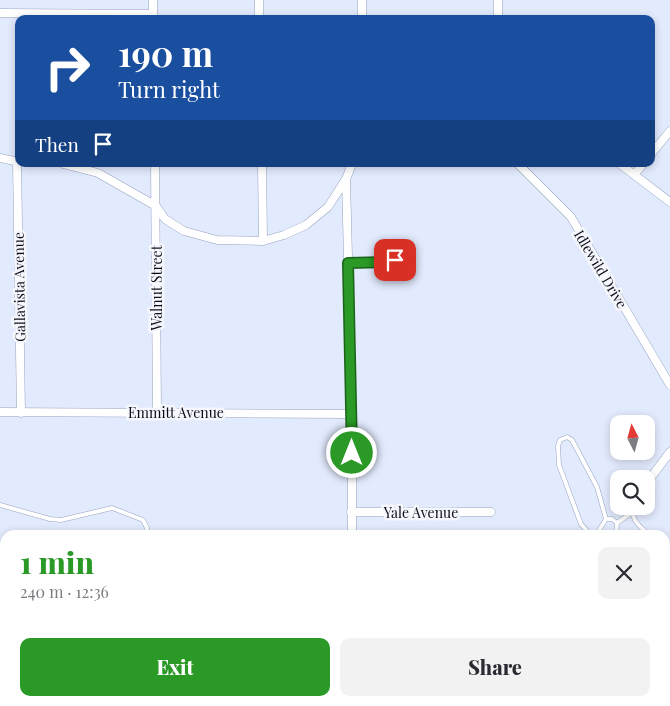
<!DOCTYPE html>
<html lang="en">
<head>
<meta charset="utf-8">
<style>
  body { margin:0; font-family:"Playfair Display",serif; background:#f2f2f3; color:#2b2b33; height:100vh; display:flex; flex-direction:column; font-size:19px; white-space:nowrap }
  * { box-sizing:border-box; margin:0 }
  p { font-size:16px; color:#7c7c81 }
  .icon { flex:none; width:28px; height:28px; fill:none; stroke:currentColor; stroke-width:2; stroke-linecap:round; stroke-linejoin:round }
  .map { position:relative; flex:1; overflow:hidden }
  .panel { position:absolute; left:0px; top:530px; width:670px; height:176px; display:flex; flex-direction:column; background:#fff; border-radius:15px 15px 0 0; box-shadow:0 2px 8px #0003 }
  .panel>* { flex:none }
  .guide { position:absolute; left:15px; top:15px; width:640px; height:152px; border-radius:10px; box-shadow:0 2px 8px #0003; background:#1a4fa0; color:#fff; overflow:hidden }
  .needle { width:32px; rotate:354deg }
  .fabs { position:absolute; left:610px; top:415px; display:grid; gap:10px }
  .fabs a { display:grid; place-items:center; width:45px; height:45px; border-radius:10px; background:#fff; box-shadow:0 2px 8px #0003; font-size:25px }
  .pin { position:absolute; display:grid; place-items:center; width:42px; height:42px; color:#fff; margin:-21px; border-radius:10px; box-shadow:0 2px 8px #0006 }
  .me { position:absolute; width:55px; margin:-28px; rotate:0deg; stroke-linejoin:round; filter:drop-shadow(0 0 4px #0008) }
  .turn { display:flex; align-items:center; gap:18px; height:105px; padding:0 20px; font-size:22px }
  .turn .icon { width:65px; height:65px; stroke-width:2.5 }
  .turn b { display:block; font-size:35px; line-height:42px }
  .then { display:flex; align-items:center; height:48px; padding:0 20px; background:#0003; gap:10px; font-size:19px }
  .round { display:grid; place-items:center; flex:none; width:52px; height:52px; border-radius:10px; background:#f2f2f3 }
  .headline { display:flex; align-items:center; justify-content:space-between; height:85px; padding:0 20px }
  h1 { font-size:30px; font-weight:800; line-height:38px; color:#2a9926 }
  .action { display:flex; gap:10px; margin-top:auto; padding:10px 20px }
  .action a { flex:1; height:58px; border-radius:10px; background:#2a9926; color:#fff; font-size:20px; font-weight:800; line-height:58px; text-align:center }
  .action a+a { background:#f2f2f3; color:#2b2b33 }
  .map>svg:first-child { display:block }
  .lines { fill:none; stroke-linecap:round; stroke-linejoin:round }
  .service-casing { stroke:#97a3c0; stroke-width:5 }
  .minor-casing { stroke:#97a3c0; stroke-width:9 }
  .service { stroke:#fff; stroke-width:4 }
  .minor { stroke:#fff; stroke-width:8 }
  .route-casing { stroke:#1b6319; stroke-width:12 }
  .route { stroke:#2a9926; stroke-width:9 }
  .labels { text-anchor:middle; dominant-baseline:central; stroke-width:5; stroke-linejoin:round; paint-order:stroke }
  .street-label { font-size:14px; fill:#090d17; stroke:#f5f7fd }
</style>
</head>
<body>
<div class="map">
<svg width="670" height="706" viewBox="0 0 670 706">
  <rect width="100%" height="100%" fill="#e2eafd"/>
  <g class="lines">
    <g class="service-casing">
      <path id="service" d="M348,263L392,262L395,260V245
        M0,505L50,519L61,520L112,508L143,520L147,528L146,535
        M633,506C630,520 640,526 649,535
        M606,519L597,487L572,440L567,437L560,440L558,446L559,465L581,524L588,532L596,535L606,519H612L617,523
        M616,535L617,523L631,513
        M665,553L670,560
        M0,590L5,591
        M39,706L42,701"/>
    </g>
    <g class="minor-casing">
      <path id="minor" d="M153,0V18
        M259,0V19
        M362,0V19
        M498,0V19
        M0,13L153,14
        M651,154L670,131
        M0,158L19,162
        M17,162L21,413
        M63,164L98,173L156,206L165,219L184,231L217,240L263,241L284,235L306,225L328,207L346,179L352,164
        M155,164L157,411
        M262,164L263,241
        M518,164L571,217L670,385
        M620,164L670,202
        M634,175L643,164
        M346,179L352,414V535
        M0,412L352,414
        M646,484L670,452
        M351,512H491
        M0,691L5,693
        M20,701L27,706
        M8,706L11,701
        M56,706L59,701
        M189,706L192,701"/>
    </g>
    <use href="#service" class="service"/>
    <use href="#minor" class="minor"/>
  </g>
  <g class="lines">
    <g class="route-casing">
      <path id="route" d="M352,453L348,263L388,262L395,260"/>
    </g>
    <use href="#route" class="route"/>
  </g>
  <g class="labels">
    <g class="street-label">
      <text transform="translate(601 269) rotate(59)">Idlewild Drive</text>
      <text transform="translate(19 287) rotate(-91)">Gallavista Avenue</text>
      <text transform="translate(156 288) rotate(-90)">Walnut Street</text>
      <text x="176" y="412">Emmitt Avenue</text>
      <text x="421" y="512">Yale Avenue</text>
    </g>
  </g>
</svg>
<div class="fabs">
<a><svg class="needle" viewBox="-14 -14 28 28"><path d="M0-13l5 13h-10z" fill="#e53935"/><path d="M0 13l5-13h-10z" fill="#7c7c81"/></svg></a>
<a><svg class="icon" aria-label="search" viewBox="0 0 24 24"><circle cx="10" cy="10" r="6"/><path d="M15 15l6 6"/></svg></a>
</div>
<div class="pin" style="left:395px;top:260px;background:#d93025"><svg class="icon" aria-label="arrive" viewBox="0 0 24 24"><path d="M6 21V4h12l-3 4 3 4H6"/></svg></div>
<svg class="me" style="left:352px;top:453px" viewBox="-20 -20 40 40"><circle r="17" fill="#2a9926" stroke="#fff" stroke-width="3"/><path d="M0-11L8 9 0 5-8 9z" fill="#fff"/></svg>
<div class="guide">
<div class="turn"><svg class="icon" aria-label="right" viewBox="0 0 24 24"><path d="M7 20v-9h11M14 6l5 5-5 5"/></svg><div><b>190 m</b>Turn right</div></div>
<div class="then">Then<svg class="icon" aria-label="arrive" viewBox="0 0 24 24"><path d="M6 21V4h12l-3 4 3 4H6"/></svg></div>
</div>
<section class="panel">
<div class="headline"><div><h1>1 min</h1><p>240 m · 12:36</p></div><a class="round"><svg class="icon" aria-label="close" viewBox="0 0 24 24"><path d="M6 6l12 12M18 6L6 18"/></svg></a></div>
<div class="action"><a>Exit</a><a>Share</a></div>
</section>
</div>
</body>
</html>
